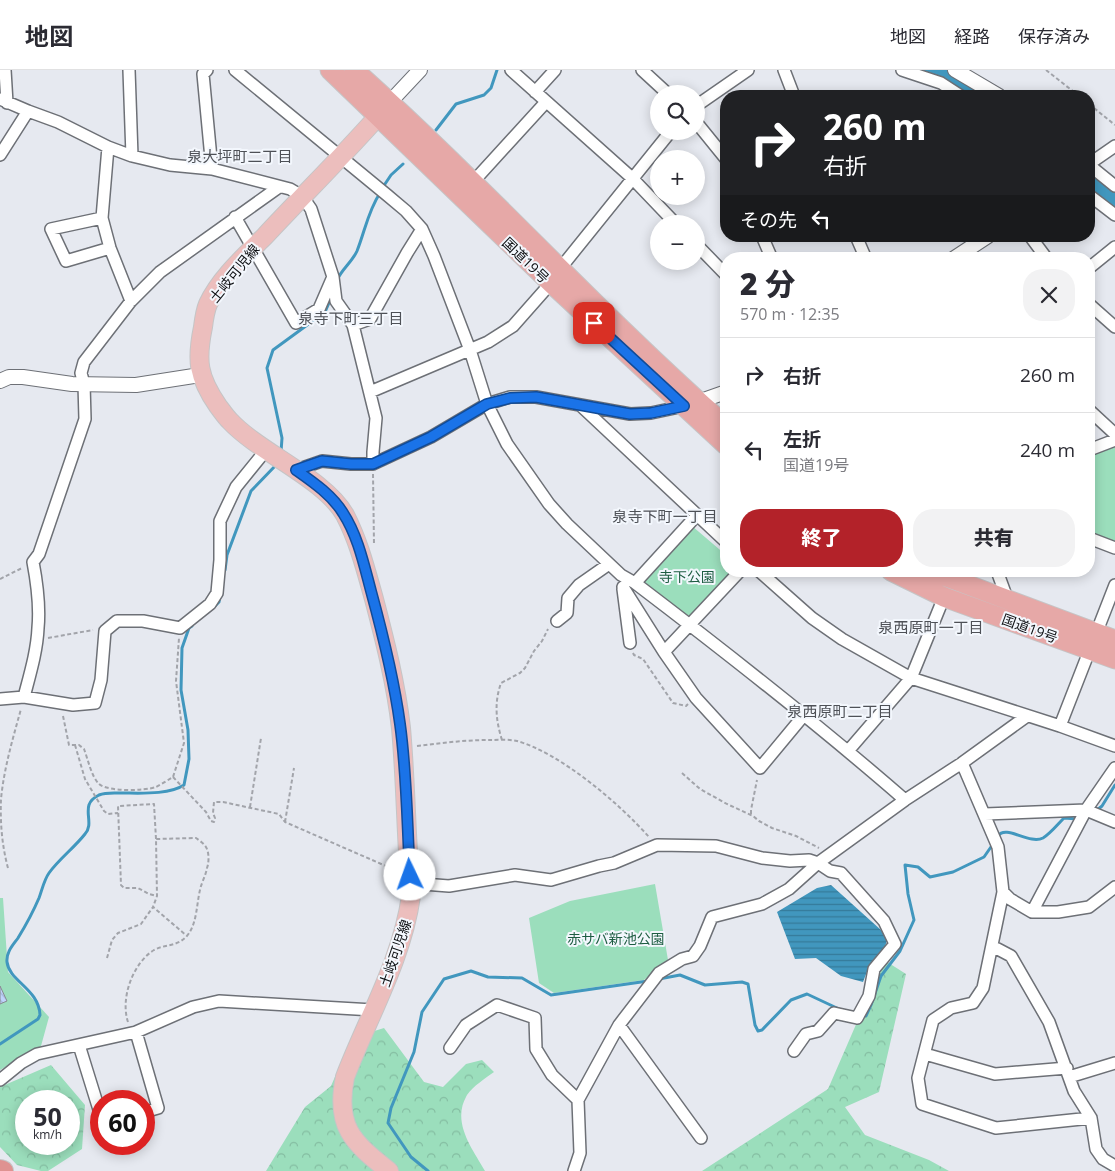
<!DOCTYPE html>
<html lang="ja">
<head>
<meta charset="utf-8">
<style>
  body { margin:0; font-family:"Open Sans","Noto Sans JP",sans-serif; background:#f2f2f3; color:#2b2b33; height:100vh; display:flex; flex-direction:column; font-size:19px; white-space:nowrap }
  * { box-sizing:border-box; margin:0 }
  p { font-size:16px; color:#7c7c81 }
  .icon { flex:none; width:28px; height:28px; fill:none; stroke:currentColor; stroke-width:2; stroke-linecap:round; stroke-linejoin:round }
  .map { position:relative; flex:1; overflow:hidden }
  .sheet { position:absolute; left:720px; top:182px; width:375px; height:325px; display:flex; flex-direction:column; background:#fff; border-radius:20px; box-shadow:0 2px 12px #0003 }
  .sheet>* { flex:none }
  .banner { position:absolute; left:720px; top:20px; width:375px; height:152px; border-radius:20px; box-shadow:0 2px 12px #0003; background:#202124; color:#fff; overflow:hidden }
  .buttons { position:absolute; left:650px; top:15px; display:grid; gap:10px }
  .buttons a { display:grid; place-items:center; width:55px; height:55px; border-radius:50%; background:#fff; box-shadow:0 2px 12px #0003; font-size:25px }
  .speed { position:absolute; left:15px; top:1020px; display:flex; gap:10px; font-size:25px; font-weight:700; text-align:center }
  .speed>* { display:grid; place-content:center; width:65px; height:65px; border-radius:50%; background:#fff; box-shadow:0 2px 12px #0003; line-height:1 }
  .speed small { font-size:12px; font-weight:400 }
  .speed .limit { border:8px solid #d22; background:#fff; color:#111 }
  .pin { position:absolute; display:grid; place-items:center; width:42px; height:42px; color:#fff; margin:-21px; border-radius:10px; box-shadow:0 2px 8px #0006 }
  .me { position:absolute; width:55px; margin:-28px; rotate:357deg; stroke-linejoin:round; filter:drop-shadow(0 0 4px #0008) }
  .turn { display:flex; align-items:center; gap:18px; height:105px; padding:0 20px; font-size:22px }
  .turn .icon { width:65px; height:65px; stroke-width:2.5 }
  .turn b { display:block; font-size:35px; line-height:42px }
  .then { display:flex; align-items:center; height:48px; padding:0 20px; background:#0003; gap:10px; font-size:19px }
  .round { display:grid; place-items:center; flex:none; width:52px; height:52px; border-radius:20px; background:#f2f2f3 }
  .overview { display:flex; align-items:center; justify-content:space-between; height:85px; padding:0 20px }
  h1 { font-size:30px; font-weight:800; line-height:38px }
  .button { display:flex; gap:10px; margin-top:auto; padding:10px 20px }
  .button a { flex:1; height:58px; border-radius:20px; background:#b32229; color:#fff; font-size:20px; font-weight:800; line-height:58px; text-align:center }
  .button a+a { background:#f2f2f3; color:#2b2b33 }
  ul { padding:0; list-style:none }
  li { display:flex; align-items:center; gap:15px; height:75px; padding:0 20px; border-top:1px solid #e1e1e2 }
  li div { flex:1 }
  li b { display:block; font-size:19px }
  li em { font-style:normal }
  header { display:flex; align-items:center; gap:30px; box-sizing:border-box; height:70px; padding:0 25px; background:#fff; border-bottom:1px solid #e1e1e2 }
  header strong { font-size:24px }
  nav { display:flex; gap:28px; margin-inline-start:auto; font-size:18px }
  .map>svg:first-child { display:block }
  .forest { fill:url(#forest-crowns); fill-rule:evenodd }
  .park { fill:#9bdebc }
  .water { fill:url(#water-rules) }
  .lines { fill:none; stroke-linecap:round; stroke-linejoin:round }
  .stream { stroke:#4197be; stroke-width:3 }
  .river { stroke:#4197be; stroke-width:20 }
  .building { fill:url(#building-back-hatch); stroke:#878a90 }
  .minor-casing { stroke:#6d7076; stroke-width:14 }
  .tertiary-casing { stroke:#6d7076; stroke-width:16 }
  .primary-casing { stroke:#c5c5c6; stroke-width:20 }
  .trunk-casing { stroke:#c5c5c6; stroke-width:21 }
  .motorway-casing { stroke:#c5c5c6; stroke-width:22 }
  .path { stroke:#a2a4aa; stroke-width:2; stroke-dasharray:4 2.5; stroke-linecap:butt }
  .minor { stroke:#fff; stroke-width:11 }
  .tertiary { stroke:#fff; stroke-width:14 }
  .primary { stroke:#ecbebd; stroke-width:18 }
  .trunk { stroke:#e6a8a7; stroke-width:19 }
  .motorway { stroke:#df9291; stroke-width:20 }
  .route-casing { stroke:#114b97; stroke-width:12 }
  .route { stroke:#1a73e8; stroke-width:9 }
  .labels { text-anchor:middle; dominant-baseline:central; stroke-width:4; stroke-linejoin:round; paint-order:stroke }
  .street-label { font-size:14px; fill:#0e0f12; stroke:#f3f7fd }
  .park-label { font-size:14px; fill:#1e5d42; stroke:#f3f7fd }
  .neighbourhood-label { font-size:15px; fill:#4e5157; stroke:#f3f7fd }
</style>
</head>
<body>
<header>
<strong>地図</strong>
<nav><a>地図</a><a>経路</a><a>保存済み</a></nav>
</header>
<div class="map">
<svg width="1115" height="1101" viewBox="0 0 1115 1101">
  <defs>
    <pattern id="forest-crowns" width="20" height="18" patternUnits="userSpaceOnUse" patternTransform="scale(1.25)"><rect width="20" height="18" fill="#9bdebc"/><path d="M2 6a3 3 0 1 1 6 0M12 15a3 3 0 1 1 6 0" fill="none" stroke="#84bda1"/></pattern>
    <pattern id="water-rules" width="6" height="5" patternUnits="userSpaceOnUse" patternTransform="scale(1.25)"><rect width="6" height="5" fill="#4197be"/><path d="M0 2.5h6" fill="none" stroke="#357a99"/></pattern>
    <pattern id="building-back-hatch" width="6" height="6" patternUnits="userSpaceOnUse" patternTransform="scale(1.25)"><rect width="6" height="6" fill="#bfd4fc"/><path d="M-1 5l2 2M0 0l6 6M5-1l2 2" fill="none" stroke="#a3b5d7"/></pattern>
  </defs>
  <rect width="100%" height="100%" fill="#e6e9f0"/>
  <path class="forest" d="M884,890L906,904L879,1022L845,1037L865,1065L929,1090L949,1101H702L828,1019Z
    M384,958L424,1012L443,1017L466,994L482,990L494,1002C486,1008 473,1016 467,1025C451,1052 472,1078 485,1101H266L305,1037L331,1016L344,986L368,963Z
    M51,995L85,1035L82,1079L48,1101H41L17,1095L0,1077V1017ZM26,1031H69V1074H26Z"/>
  <path class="park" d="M1115,373V475L1089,464V384Z
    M692,456L726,485V501H732L690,545L686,546L643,511Z
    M655,814L668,890L644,910L554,923L539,913L529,848L570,831Z
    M0,828H3L8,902L49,947L41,976L0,1000Z"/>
  <path class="water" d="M831,815L881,860L887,870L885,877L870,894L863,912L841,906L816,888L795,889L777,842L817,818Z"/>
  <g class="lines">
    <path class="stream" d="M436,60L456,34L484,25L491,18L497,0
      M383,117L391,105L403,94
      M337,210C342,199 352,192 357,181C365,161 368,141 380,123
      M281,382L282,368L267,298L273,280L325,242L332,226
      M225,500L227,485L251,421L277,394
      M214,537L219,532L220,526
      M1096,741L1102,736L1115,715
      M998,766C1006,754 1029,775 1043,768C1050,764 1058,754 1064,748L1078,749
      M659,909L680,905L705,915L742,912L748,914L755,955L758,961L762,960L791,930L807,924L839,939
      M862,946H866L871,935L881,906L900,881L914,850L908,824L905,795L918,797L930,807L953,802L984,787L993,774
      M0,974L38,949L40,945C39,919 9,911 7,892C6,882 13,875 18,868C26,855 33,842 39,828C42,820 44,810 49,803C59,789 74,778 85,764C96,752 78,735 99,725C106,722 114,723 122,723C140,723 169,725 184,715L189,689L188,660L181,620L182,578L189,558L192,556
      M428,1101L411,1087L388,1053L391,1038L414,982L422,942L444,909L471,901L488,907L522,908L551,925L648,911"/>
    <path class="river" d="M925,0L953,10L976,26
      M1089,109L1115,130"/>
  </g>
  <path class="building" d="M0,916L7,931L0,934Z"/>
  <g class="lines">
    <g class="minor-casing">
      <path id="minor" d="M5,0L7,33
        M129,0L132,86
        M207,0L203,4L212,99
        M235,0L387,125L406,141L422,159L434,186L470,280L487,334L507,374L549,434L567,454L621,505L635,513C727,583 818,654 905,730
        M511,0L632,108L676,154
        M642,0L668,24
        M784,0L794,26
        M902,0L941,13L961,26
        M535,22L555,0
        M0,29L28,41L0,85
        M696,36L748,0
        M28,41L58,52L108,77L132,86L170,95L212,99L290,119L302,126L311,139L333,207L336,231L353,255L376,348L373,382V394
        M696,52L726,89
        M108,77L102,148L110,178L131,231
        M1089,94L1115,76
        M1089,95L1115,116
        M473,112L546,32
        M1089,125L1115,145
        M235,147L296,253L319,239L332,209
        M102,148L51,159L66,191L110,178
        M762,166L772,189
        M856,166L866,189
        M1030,166L1047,189
        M696,174L726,205
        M1089,198L1115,177
        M559,200L671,61
        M1089,234L1115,257
        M353,255L370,249L407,183L422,159
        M370,322L488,272L513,256L551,213
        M580,335L726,472
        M1089,340L1115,364
        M1089,380L1115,370
        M296,400L322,391L351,394H373L431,367L487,334L510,327H536L630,344L651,343L684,336
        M1089,468L1115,478
        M759,501L812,548L842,569L911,608L1060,656L1115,676
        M997,501L1008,531
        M635,513L697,445
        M623,517L664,582L696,628L760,698L804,645
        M623,519L630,573
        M557,551L567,543L568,528L579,515L609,494
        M664,582L740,501
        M24,627C30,604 37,581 38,558C40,537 37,513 33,492L39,484L85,349L84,314L81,303L84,292L131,231L160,202L279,117
        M0,629L24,627L73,635L95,633L101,610L105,561L117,551H143L180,558L210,534L217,523L220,490V451L236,417L266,380
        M1060,656L1115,515
        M848,681L911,608L944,527
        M962,693L998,777L1003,822L1010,829L1032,842H1058L1089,837L1115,817
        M985,744L1086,740L1115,752
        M410,813L449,816L515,805L551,810L599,796L614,793L657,775L716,776L762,788L790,791L809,790L818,793L830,801L841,803L884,851L895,874L874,899L869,926L857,948L834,943L818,961L806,964L794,981
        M1003,822L983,918L973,933L951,938L933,950L918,1008L922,1034L996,1058L1091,1048
        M1032,842L1086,740L1115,698
        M992,876L1011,886L1049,952L1074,1021L1091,1048L1096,1079L1103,1089L1115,1096
        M619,955L701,1068
        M136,962L158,1038L144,1042
        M79,975L101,1046
        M450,978L466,955L497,935L535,948L536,979L552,1005L578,1030
        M925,984L995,1004L1067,998
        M1069,1007L1115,993
        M0,1010L21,993L37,984L136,962L193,937L219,931L373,940
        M574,1101L580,1083L578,1030L619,955L659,903L682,889L693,886L700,876L712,847L762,834L789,819L818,793L905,730L962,693L1027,646"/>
    </g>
    <g class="tertiary-casing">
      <path id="tertiary" d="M955,0L999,26
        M390,32L420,0
        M953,189L988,166
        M0,311L9,307H23L72,314L136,315L200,305
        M692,334L726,322"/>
    </g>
    <g class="primary-casing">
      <path id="primary" d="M387,36C348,81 306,122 265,166C245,186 220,208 208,234C205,241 204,249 203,257C196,291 198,307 218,336C222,341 225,346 230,351C260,383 325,409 345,445C359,472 366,501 374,529C385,571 396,614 401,658C406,714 406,770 411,826C402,890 368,947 345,1007C335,1056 352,1072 389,1101"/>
    </g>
    <g class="trunk-casing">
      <path id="trunk" d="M330,0L551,213L726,375
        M354,0C482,114 597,243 726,356
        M891,501L944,527L1115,589
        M931,501L1115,570"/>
    </g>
    <g class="motorway-casing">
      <path id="motorway" d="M0,1100L3,1101"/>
    </g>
    <path class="path" d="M1046,0L1079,26
      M1089,34L1115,55
      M373,404L374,474
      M0,509L22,498
      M48,568L93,560
      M633,583L634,585L643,589L673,633L686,636L688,634
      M63,646L69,675H79L84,679C88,689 91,706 99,714C108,722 145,721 156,717C162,714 168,710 173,707L184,673L176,611L179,568
      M502,670C496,651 494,633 501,613L520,603L525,598L534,581L542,571L548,559
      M75,675L85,709L104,741L108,744L118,743
      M417,676C441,673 465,670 490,670C498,670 508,669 517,671C560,683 619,733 649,767
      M682,703L700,719L727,734L753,746L759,751L772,758L796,766L819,778
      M173,707L206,742L211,751L214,752L215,748L213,743L214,732H223L279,744L285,752L395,800
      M250,737L261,668
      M751,744V740L757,710
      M285,752L294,698
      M156,769L154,734L118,736L121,815L124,818H138L149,824L157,826
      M8,798C2,776 0,752 1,729C4,698 13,668 21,639
      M107,888L112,870L118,863L141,854L153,837L187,866
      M128,952C120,928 133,893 154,880C165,874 176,877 186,867C198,854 196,833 201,816C203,810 206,804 207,798C209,793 209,784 207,779C205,774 200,771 196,768L156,769L157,826L153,837"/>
    <use href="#minor" class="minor"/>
    <use href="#tertiary" class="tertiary"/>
    <use href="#primary" class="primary"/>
    <use href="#trunk" class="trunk"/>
    <use href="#motorway" class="motorway"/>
  </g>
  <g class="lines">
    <g class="route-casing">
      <path id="route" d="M410,805C407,755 407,704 400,654C394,609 383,565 371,521C364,495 358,466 343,443C332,425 313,412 296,400L322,391L351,394H373L431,367L487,334L510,328L536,327L630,344L651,343L684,336L594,253"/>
    </g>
    <use href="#route" class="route"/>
  </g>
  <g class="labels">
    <g class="street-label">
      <text transform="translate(526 190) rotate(44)">国道19号</text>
      <text transform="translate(234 203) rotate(-51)">土岐可児線</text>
      <text transform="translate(1030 558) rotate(20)">国道19号</text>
      <text transform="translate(395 883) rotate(-71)">土岐可児線</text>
    </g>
    <g class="park-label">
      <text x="687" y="506">寺下公園</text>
      <text x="616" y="868">赤サバ新池公園</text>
    </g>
    <g class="neighbourhood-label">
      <text x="240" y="86">泉大坪町二丁目</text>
      <text x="351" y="248">泉寺下町三丁目</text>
      <text x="665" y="446">泉寺下町一丁目</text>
      <text x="931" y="557">泉西原町一丁目</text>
      <text x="840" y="641">泉西原町二丁目</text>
    </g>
  </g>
</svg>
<div class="buttons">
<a><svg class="icon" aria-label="search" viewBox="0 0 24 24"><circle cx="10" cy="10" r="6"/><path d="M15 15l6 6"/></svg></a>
<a>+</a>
<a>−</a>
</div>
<div class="speed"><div>50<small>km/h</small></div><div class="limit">60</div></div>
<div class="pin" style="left:594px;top:253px;background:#d93025"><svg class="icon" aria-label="arrive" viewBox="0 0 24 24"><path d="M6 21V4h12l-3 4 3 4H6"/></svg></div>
<svg class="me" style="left:410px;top:805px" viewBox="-20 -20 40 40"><circle r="19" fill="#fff"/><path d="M0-13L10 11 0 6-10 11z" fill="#1a73e8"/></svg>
<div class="banner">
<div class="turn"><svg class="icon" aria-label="right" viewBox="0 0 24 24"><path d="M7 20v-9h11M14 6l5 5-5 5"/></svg><div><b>260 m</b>右折</div></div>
<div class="then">その先<svg class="icon" aria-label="left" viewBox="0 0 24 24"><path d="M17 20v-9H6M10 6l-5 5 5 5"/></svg></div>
</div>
<section class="sheet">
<div class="overview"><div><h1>2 分</h1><p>570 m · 12:35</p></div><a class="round"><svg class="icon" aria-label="close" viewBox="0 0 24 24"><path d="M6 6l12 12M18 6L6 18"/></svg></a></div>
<ul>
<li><svg class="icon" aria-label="right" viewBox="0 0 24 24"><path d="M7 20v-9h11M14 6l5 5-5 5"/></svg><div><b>右折</b></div><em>260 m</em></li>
<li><svg class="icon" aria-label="left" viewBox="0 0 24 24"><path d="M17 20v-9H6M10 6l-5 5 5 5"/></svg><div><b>左折</b><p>国道19号</p></div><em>240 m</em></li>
</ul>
<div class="button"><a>終了</a><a>共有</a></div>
</section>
</div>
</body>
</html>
